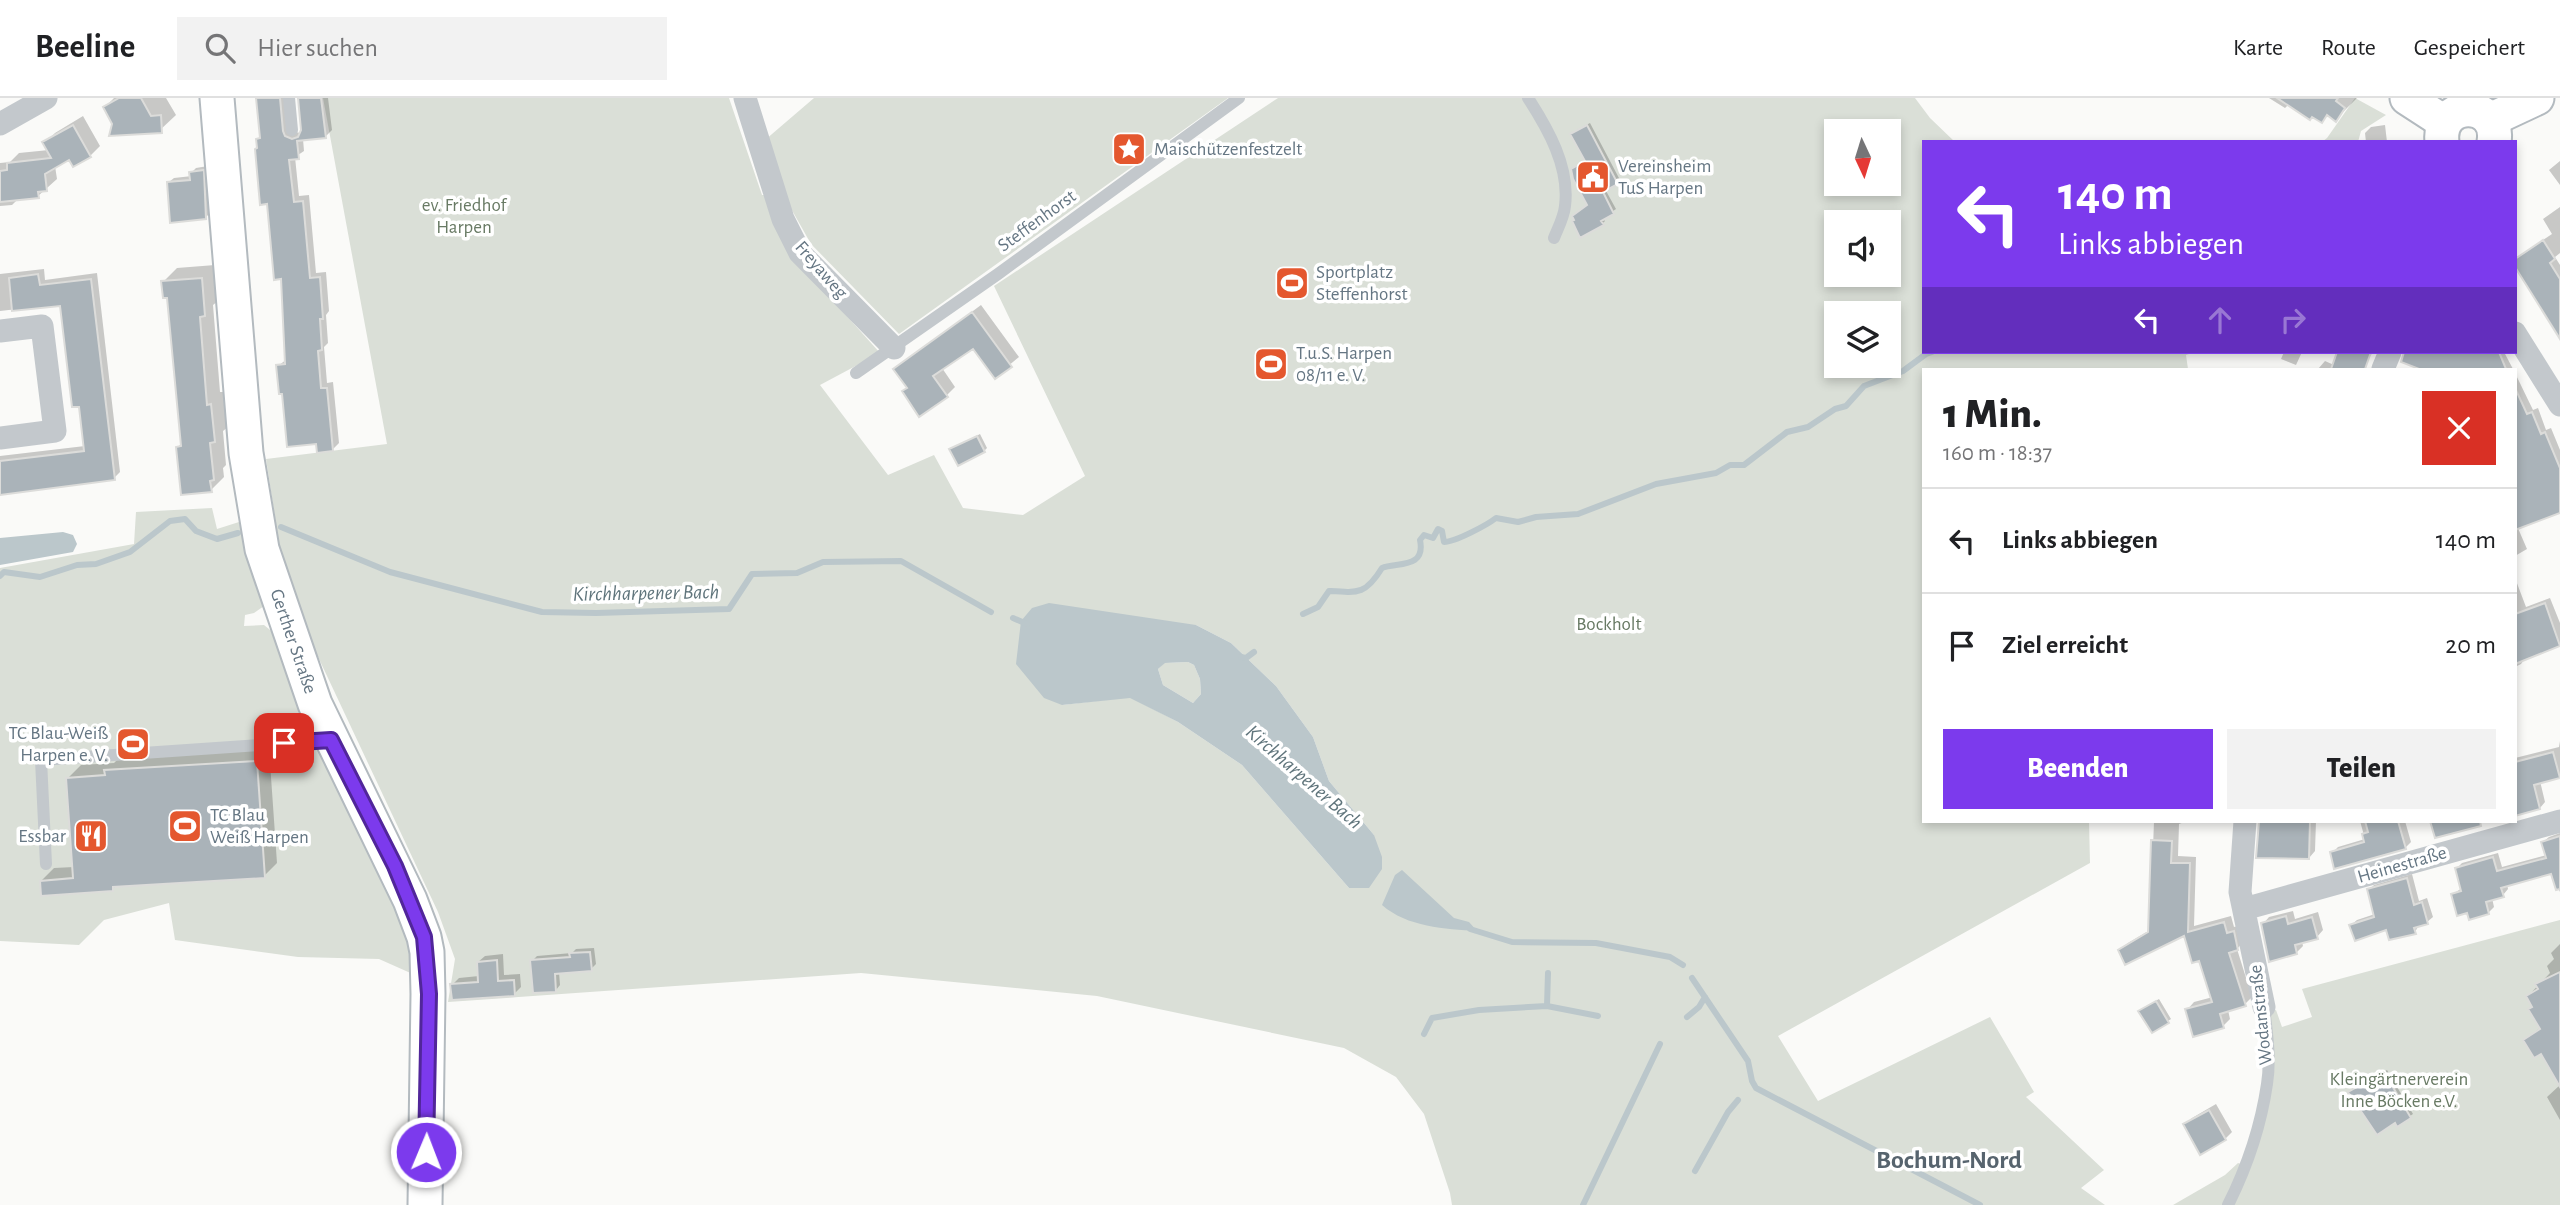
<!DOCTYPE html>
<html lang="de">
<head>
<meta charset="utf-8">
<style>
  body { margin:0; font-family:"Alegreya Sans",sans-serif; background:#f2f2f2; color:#202124; height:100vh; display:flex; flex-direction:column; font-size:26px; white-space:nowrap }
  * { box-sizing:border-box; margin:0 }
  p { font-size:23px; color:#757577 }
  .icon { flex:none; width:38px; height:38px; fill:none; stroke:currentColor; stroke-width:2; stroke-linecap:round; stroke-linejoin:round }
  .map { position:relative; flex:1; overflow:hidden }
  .sheet { position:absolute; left:1922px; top:270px; width:595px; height:455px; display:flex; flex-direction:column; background:#fff; border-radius:0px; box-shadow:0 4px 10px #0003 }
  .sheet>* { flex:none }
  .banner { position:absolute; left:1922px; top:42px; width:595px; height:214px; border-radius:0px; box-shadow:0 4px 10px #0003; background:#7c3aed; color:#fff; overflow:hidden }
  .needle { width:46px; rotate:176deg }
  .controls { position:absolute; left:1824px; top:21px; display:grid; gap:14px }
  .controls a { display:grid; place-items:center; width:77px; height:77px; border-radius:0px; background:#fff; box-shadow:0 4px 10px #0003; font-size:35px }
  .pin { position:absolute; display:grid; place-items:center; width:60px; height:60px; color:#fff; margin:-30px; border-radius:14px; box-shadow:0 4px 10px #0006 }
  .me { position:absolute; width:77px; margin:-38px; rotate:1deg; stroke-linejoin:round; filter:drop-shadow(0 0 5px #0008) }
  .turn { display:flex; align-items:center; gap:24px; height:147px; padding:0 21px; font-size:32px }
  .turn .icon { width:91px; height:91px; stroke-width:2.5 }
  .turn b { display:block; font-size:49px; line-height:60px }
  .lanes { display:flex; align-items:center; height:66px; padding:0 21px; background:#0003; justify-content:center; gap:35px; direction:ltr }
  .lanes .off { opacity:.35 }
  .round { display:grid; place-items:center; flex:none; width:74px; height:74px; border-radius:0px; background:#f2f2f2 }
  .overview { display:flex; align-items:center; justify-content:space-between; height:119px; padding:0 21px }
  h1 { font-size:42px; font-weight:800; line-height:52px }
  .primary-button { display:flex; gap:14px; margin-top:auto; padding:14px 21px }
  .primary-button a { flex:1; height:80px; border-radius:0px; background:#7c3aed; color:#fff; font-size:28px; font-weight:800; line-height:80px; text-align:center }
  .primary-button a+a { background:#f2f2f2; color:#202124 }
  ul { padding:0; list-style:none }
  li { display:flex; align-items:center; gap:21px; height:105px; padding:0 21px; border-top:2px solid #e0e0e0 }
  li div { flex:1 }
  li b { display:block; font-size:26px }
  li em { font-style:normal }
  header { display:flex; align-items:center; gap:42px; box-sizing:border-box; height:98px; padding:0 35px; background:#fff; border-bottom:2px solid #e0e0e0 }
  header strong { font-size:33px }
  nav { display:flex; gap:38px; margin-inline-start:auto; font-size:24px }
  .search { width:490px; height:63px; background:#f2f2f2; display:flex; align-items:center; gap:18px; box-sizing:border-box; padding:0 24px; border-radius:0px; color:#757577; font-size:26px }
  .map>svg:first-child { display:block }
  .green { fill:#dadfd7; fill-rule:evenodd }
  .water { fill:#bbc7cb; fill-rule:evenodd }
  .shadow { fill:#0003 }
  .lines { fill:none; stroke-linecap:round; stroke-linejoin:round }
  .stream { stroke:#bbc7cb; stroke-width:6 }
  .building { fill:#aab3b9; stroke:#dcdcda; stroke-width:2 }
  .secondary-casing { stroke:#b3babf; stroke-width:37 }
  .lane { stroke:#c3c8cc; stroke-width:12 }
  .street { stroke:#c3c8cc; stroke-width:23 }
  .secondary { stroke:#fff; stroke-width:33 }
  .route-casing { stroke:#51269a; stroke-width:18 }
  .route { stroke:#7c3aed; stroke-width:12 }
  .labels { text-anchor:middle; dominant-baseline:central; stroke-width:7; stroke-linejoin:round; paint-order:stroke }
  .poi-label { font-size:19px; fill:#657683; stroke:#fff; text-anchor:start }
  .park-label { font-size:19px; fill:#687a64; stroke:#fff }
  .street-label { font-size:19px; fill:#657683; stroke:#fff }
  .water-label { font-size:21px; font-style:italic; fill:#60757c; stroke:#fff }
  .district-label { font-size:26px; font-weight:bold; fill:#57646e; stroke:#fff }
</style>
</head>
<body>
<header>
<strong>Beeline</strong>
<div class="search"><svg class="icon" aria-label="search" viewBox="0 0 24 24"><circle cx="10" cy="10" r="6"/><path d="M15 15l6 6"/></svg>Hier suchen</div>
<nav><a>Karte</a><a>Route</a><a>Gespeichert</a></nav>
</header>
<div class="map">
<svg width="2560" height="1107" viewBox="0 0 2560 1107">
  <rect width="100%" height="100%" fill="#fafaf8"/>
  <path class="green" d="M323,0H729L762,97H766L793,158L880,255L820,287L888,377L934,357L963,410L1023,417L1085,378L994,188L1278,0H1915L1930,20L1955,44H1923V254H2195L2186,257L2188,271H1923V723H2089L2090,765L1778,938L1818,1003L1990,919L2034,994L2026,999L2104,1072L2081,1090L2105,1107H1452L1450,1095L1424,1016L1396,979L1344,950L1097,898L861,875L448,904L455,861L438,814L304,529L280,452L266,361L387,346ZM1836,33H1888V86H1836ZM1836,124H1888V177H1836ZM1836,215H1888V268H1836ZM1196,527L1231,545L1276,588L1313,639L1329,683L1374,737L1349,790L1242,667L1178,624L1130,599L1062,607Z
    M814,0H1228L899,236L811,146L780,91L765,42Z
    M2355,0L2386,17L2361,33L2358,44H2322L2327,40Z
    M212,410L217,431L239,424L264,508L254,515L245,517L244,528L264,527L280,540L406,814L415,877L379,861L298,859L175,842L169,805L104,822L79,847L0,843V470L134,446L136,414Z
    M1188,564L1194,567L1200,581L1201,596L1193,605L1163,587L1158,571L1164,565Z
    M2560,822V1107H2173L2225,1077L2238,1065L2249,1069C2258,1027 2281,953 2268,914L2276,912L2282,929L2312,919L2302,891Z"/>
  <path class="water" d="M63,434L73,437L77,446L73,454L0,467V440Z
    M1049,505L1196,527L1231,545L1276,588L1313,639L1329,683L1374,737L1382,759V771L1369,790H1349L1242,667L1178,624L1130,600L1062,607L1044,600L1016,566L1021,523L1032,510ZM1188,564L1194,567L1200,581L1201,596L1193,605L1163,587L1158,571L1165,565Z
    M1402,772L1454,820L1469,824L1477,833C1445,831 1407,829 1382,807L1395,777Z"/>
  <path class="shadow" d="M114,0H166L176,17L159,33L114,25L105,9Z
    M257,0H286L294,34L301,35L299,0H328L332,32L326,38L303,41L304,53L295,59L299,98L309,97L316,175L326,174L329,213L326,217L328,245L324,249L327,285L333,284L339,345L332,352L318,345L284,294L278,268L287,261L282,179L259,49L258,42L261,38Z
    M2269,0H2357L2336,21L2328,16L2322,23L2289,6L2285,10Z
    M83,18L100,48L90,58L70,60L55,68L57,81L38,98L19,100L12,107L0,108V65L10,64L19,55L49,52L45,45L55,35Z
    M1590,25L1620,82L1605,91L1616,111L1603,120L1605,123L1602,126L1589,107L1587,63L1575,33Z
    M2385,27L2387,44H2366L2365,35L2371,29Z
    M2560,63V87L2549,72Z
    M208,68L210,115L205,120L169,84L174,80L192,78L191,75L196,70Z
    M2560,109V155L2555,159L2560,167V237L2515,166V162L2519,158L2552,136L2543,121Z
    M215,167L218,203L213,207L220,294H224L228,329L223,333L226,367L223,370L224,379L211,392L177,350L182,345L169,198L163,184L177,170Z
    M44,171L45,182L97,175L120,374L114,380L0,395V358L85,348L80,307L62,206L0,213V176Z
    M981,207L1019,259L995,279L973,248L942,270L955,289L947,297L908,289L895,271Z
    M2284,254H2302L2296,267L2281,261Z
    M2339,254H2373L2366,264L2357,261L2353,271H2318L2325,263L2334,267Z
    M2461,254H2504L2513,271H2468Z
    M2515,275L2533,312L2538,310L2546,332L2551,330L2560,352V413L2522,376L2515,379Z
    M980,336L987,350L984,353L952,351Z
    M2517,428L2527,451L2515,458V429Z
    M2515,480L2526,509L2550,500L2560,525V546L2526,559L2521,566L2515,569Z
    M2560,643V678L2540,683L2545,704L2540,710L2515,716V660L2559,649Z
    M269,650L277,765L264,778L117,787L112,792L41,783L54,770L74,769L68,680L81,667L114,665L119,660Z
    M2154,723H2187L2179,726L2178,758L2196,759L2194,828L2231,818L2234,829L2241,827L2244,843L2237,851L2252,899L2245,906L2228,912L2230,921L2223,928L2187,912L2194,904L2213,899L2200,861L2185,835L2120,853L2128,845L2150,832Z
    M2260,723H2316L2315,753L2309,760L2258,759Z
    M2360,723H2405L2411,744L2405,750L2332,755L2338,749L2365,741Z
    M2560,735V794L2552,774L2507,786L2508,791L2503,797L2492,800L2494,809L2488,815L2468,813L2453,796L2462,790L2457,770L2462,765L2498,755L2502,769L2547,757L2543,744L2549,739Z
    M2412,776L2419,803L2427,800L2433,819L2427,824L2419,827L2415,834L2351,827L2357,822L2375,816L2369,792L2374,787Z
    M2293,813L2295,821L2318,814L2323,832L2317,839L2302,844L2303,848L2296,855L2263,826L2269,819Z
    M2560,846V985L2541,954L2525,942L2541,929L2528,898L2550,875L2547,868L2554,861L2551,855Z
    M594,850L596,866L591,871L559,874L560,887L556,892L532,863L537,858L572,855L576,851Z
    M503,856L504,877L520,876L521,889L514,896L452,887L459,880L479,878L478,864L485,858Z
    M2159,901L2171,921L2168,923L2143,910Z
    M2387,972L2413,1016L2398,1026L2353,992Z
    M2560,987V1022L2547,999Z
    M2216,1006L2232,1034L2225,1041L2185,1027L2192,1020Z"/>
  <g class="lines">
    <path class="stream" d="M281,429L390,474L542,514L596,515L729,511L752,476L797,475L823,464L901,463L991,514
      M0,478L4,474L40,479L77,467L96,466L130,454L170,423L185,421L196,433L217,441L238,435
      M1303,516L1318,509L1329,493C1359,495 1366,496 1382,470C1397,464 1426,471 1420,442L1424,437L1433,440L1438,431L1442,433L1444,444C1455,444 1487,427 1496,420L1518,424L1536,419L1578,416L1656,386L1716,375L1730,367H1744L1787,334L1808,329L1835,311L1846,308L1864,288L1903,273L1926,256L1932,254
      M1013,520L1027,526
      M1241,559L1246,560L1254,554
      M1470,831L1512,844L1596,845L1670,859L1683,867
      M1692,880L1748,963L1752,983L1756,990L1980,1107
      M1547,908L1598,918
      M1687,919L1699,909L1705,899
      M1424,936L1432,920L1479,912L1547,908L1548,875
      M1695,1073L1728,1014L1738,1002
      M1583,1107L1660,946"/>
  </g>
  <path class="building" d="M119,0H141L151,18L161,17L162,35L109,38L112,26L103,9Z
    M256,0H280L283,33L285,38L292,41L298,39L301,32L298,0H321L326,40L297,43L299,61L289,62L294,104L303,103L310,180L320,179L323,221H320L322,252L318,253L321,290H327L333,353L317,355L316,346L287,349L282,296H279L276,267L285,266L281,181L274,182L267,106L260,107L255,51L257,50L256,41L260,40Z
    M2277,0H2338L2336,3L2345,10L2336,24L2327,17L2322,25L2312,19L2310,22Z
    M73,27L91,59L73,69L69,62L45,76L47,93L38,94L39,100L0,104V73L7,72V65L51,60L42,44Z
    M1587,27L1618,86L1603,94L1614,116L1601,123L1604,127L1580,140L1572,123L1574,122L1572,118L1587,107L1573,81L1571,71L1585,63L1570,36Z
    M204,72L206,121L170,125L167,84L190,82L189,74Z
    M2543,142L2555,161L2550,165L2560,181V241L2515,169V161Z
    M38,176L40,187L91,181L115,382L0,397V363L84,353L79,309H72L60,208L12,213L9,180Z
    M202,180L205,218L200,219L207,307L211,306L215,344L210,345L214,382L210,383L212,394L181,397L176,349L181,348L167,200H163L161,183Z
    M972,214L1012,269L995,281L973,251L933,278L948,299L919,319L902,293L907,290L893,271Z
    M2337,254H2371L2365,271H2331Z
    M2404,254H2499L2506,271H2419L2401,264Z
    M2515,290L2527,316L2532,314L2541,336L2545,334L2560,370V415L2515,432Z
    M977,338L985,354L958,368L949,351Z
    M2545,505L2560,548L2515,566V516Z
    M2553,654L2560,680L2534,687L2540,711L2515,718V664Z
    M257,663L265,780L113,789V793L41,798L40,783L73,780L66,680L105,677L104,672Z
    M2259,723H2310L2309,761L2256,760Z
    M2365,723H2398L2406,751L2334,771L2330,754L2364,744L2362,736L2368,734Z
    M2430,723H2480L2481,728L2435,740Z
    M2560,738V791L2556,792L2551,776L2501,790L2504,799L2486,804L2489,816L2469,822L2467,815L2457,818L2451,796L2461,793L2455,770L2493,759L2497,773L2546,760L2541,744Z
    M2151,742L2172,743L2171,765H2190L2188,834L2224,824L2227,835L2234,833L2238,852L2229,855L2246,908L2220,916L2224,930L2193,939L2185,911L2212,904L2199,863L2192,865L2184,838L2125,867L2118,852L2148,834Z
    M2407,780L2414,807L2422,804L2428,826L2414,830L2416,836L2389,842L2386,832L2355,843L2349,827L2374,819L2367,791Z
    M2286,818L2288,826L2312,819L2318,841L2295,847L2297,856L2269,864L2261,825Z
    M590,854L592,873L555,876L556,894L533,895L530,862L570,859L569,855Z
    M497,862L498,883L514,882L515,898L452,902L450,886L478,884L477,864Z
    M2560,874V989L2541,956L2534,960L2523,942L2540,931L2528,911L2532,909L2526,898L2538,891L2535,886Z
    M2156,903L2169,925L2152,935L2138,913Z
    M2384,974L2411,1020L2397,1029L2395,1025L2377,1037L2348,994Z
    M2209,1012L2226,1042L2200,1057L2183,1026Z"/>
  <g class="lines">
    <g class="secondary-casing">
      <g id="secondary">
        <path id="s1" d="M217,0L246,355L262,451L315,606L410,802L424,839L427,854L428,896L425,1107"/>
        <path d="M2407,0L2444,24"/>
        <path d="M2490,22L2537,0"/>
        <path d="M2442,44C2437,0 2501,2 2494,44"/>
      </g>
    </g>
    <path class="lane" d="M289,0L292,32
      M1528,0C1548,31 1570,69 1565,108C1564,119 1558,130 1554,140
      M856,275L998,176L1239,0
      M46,766L41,662L331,642
      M2228,1107C2246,1071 2261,1027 2267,986C2271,961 2267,935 2264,909"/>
    <path class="street" d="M745,0L783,121L800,155L894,250
      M0,26L46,0
      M0,233L42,228L55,333L0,340
      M2515,235L2560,307
      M2383,271L2390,254
      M2245,723L2240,794L2264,909
      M2244,811L2560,723"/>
    <use href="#secondary" class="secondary"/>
  </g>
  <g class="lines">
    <g class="route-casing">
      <path id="route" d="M284,645L331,642L395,768L424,839L429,896L426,1054"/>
    </g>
    <use href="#route" class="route"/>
  </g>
  <defs>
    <g id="sight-square" transform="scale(1.75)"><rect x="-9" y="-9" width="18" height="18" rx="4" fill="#e4572e" stroke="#fff"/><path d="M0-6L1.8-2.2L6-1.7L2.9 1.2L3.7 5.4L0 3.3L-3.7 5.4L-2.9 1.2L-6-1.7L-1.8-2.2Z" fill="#fff"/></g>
    <g id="civic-square" transform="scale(1.75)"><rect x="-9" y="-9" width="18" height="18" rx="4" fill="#e4572e" stroke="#fff"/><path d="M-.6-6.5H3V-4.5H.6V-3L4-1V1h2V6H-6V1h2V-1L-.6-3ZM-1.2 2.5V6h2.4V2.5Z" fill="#fff"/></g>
    <g id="stadium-square" transform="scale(1.75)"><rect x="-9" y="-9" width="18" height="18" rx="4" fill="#e4572e" stroke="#fff"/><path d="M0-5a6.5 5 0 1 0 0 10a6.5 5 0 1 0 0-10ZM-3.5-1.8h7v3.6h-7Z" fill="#fff"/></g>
    <g id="restaurant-square" transform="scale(1.75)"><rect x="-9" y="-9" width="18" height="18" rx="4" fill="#e4572e" stroke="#fff"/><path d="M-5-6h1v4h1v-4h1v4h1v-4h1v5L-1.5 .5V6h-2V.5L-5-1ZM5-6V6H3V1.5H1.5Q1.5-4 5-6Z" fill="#fff"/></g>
  </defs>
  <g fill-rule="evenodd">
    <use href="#sight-square" x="1129" y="51"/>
    <use href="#civic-square" x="1593" y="79"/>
    <use href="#stadium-square" x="1292" y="185"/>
    <use href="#stadium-square" x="1271" y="266"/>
    <use href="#stadium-square" x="133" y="646"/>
    <use href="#stadium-square" x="185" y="728"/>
    <use href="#restaurant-square" x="91" y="738"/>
  </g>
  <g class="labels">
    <g class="poi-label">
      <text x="1154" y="51">Maischützenfestzelt</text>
      <text x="1618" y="68">Vereinsheim<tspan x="1618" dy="22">TuS Harpen</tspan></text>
      <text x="1316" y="174">Sportplatz<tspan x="1316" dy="22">Steffenhorst</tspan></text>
      <text x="1296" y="255">T.u.S. Harpen<tspan x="1296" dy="22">08/11 e. V.</tspan></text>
      <text x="108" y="635" text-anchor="end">TC Blau-Weiß<tspan x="108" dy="22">Harpen e. V.</tspan></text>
      <text x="210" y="717">TC Blau<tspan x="210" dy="22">Weiß Harpen</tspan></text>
      <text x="66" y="738" text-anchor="end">Essbar</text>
    </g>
    <g class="park-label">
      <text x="464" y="107">ev. Friedhof<tspan x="464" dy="22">Harpen</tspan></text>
      <text x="1609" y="526">Bockholt</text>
      <text x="2399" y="981">Kleingärtnerverein<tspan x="2399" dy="22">Inne Böcken e.V.</tspan></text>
    </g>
    <g class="street-label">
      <text transform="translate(1037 123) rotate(-36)">Steffenhorst</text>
      <text transform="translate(821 172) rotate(49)">Freyaweg</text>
      <text stroke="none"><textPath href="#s1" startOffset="551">Gerther Straße</textPath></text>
      <text transform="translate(2402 767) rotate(-16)">Heinestraße</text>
      <text transform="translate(2261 917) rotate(-96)">Wodanstraße</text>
    </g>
    <g class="water-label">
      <text transform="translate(646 495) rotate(-1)">Kirchharpener Bach</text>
      <text transform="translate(1304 679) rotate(41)">Kirchharpener Bach</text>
    </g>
    <g class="district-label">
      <text x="1949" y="1062">Bochum-Nord</text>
    </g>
  </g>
</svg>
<div class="controls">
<a><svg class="needle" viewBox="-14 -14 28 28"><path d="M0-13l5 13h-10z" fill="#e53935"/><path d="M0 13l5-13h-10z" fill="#757577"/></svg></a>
<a><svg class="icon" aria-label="sound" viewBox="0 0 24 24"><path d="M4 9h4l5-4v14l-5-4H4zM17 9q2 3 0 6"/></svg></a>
<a><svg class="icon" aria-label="layers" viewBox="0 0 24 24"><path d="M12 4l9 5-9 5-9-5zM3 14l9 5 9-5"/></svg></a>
</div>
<div class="pin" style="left:284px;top:645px;background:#d93025"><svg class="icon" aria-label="arrive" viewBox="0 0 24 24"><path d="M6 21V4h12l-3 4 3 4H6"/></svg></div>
<svg class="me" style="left:426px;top:1054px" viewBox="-20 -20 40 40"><circle r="17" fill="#7c3aed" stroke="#fff" stroke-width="3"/><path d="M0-11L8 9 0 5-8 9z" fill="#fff"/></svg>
<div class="banner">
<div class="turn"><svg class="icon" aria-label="left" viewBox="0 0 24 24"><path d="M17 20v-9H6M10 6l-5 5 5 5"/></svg><div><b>140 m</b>Links abbiegen</div></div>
<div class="lanes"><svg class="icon" aria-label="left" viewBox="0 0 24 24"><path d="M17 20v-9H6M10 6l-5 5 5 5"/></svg><svg class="icon off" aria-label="ahead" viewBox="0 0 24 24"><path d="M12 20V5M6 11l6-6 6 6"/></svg><svg class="icon off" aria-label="right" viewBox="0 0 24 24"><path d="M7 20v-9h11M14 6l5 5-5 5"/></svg></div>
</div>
<section class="sheet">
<div class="overview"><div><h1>1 Min.</h1><p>160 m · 18:37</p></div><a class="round" style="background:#d93025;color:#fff"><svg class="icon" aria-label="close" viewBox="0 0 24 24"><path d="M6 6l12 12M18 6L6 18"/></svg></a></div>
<ul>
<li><svg class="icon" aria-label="left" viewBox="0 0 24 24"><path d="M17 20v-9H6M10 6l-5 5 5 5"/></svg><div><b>Links abbiegen</b></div><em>140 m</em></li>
<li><svg class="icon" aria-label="arrive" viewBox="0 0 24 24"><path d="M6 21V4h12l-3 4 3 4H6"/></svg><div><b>Ziel erreicht</b></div><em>20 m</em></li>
</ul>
<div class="primary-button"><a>Beenden</a><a>Teilen</a></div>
</section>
</div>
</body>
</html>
